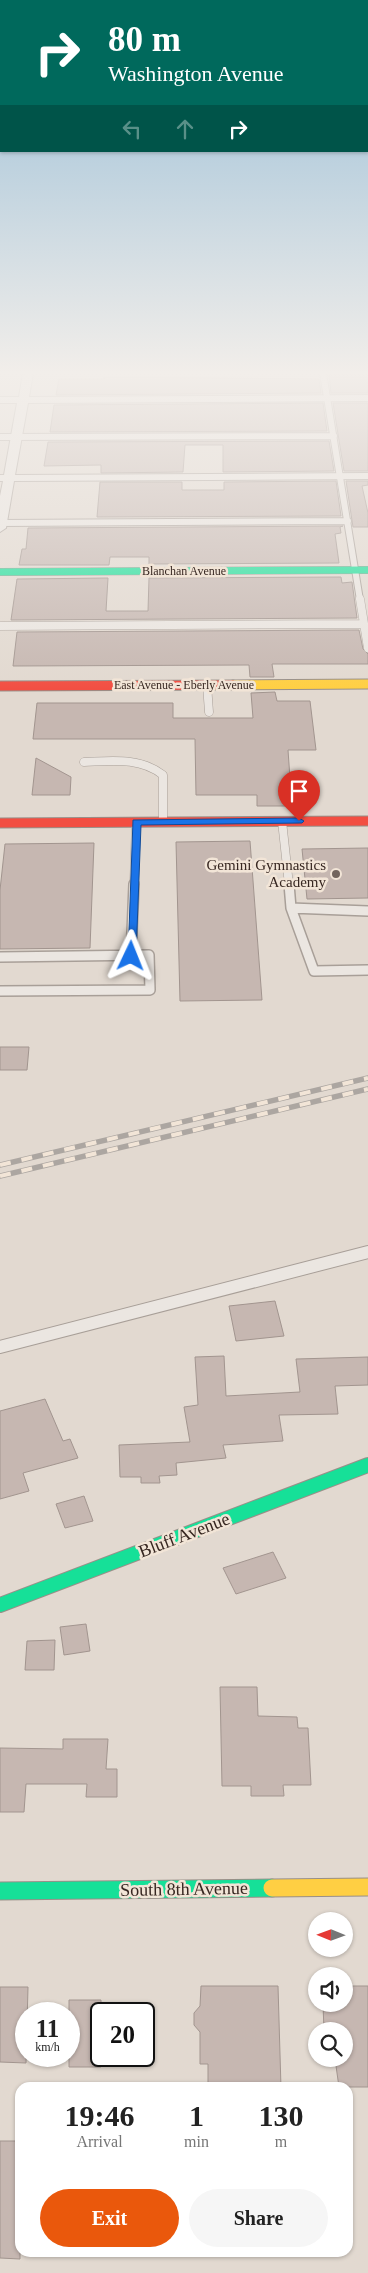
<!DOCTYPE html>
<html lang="en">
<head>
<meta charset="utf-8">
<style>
  body { margin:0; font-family:"Times New Roman",serif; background:#f6f6f6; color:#222; height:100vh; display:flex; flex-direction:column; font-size:19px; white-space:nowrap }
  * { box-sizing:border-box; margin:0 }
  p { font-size:16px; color:#767676 }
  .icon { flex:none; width:28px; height:28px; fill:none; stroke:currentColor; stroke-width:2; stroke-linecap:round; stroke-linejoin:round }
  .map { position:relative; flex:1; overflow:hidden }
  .side { position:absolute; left:15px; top:2082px; width:338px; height:175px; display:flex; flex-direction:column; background:#fff; border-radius:15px; box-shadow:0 1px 4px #0004 }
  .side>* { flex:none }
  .top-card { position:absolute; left:0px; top:0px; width:369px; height:152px; box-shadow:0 1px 4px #0004; background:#00695c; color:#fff; overflow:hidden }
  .needle { width:32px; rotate:271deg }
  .tools { position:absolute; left:308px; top:1912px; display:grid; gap:10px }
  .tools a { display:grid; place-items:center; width:45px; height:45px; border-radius:50%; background:#fff; box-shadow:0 1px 4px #0004; font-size:25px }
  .speed { position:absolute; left:15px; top:2002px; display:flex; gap:10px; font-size:25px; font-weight:700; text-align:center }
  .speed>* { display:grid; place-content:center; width:65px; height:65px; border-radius:50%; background:#fff; box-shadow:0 1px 4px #0004; line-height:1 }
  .speed small { font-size:12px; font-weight:400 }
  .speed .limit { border:2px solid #111; border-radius:8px; background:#fff; color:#111 }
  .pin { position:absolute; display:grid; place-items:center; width:42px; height:42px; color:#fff; margin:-51px -21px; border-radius:50% 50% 50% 0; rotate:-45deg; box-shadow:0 0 5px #0007 }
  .pin .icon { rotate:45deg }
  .me { position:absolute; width:55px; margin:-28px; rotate:2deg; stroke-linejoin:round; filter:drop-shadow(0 0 4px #0008) }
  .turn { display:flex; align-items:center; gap:18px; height:105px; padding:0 25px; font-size:22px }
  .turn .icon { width:65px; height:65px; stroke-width:2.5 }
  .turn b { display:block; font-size:35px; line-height:42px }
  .lanes { display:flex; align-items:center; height:48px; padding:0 25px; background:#0003; justify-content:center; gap:25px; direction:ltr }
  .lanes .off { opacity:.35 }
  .eta { display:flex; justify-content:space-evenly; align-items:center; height:85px; text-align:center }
  .eta b { font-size:30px; font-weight:800; line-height:35px }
  .primary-button { display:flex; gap:10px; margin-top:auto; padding:10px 25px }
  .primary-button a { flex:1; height:58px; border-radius:30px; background:#ea580c; color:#fff; font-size:20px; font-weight:800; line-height:58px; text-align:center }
  .primary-button a+a { background:#f6f6f6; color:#222 }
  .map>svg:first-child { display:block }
  .building { fill:#c6b7b1; stroke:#a2958f }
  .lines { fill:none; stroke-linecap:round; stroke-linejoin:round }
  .lane-far3-casing { stroke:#a89f98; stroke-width:8 }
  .lane-far2-casing { stroke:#a89f98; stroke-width:9 }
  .lane-far1-casing { stroke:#a89f98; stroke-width:12 }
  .lane-casing { stroke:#a89f98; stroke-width:14 }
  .street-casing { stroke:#a89f98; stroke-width:2 }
  .fast-far2-casing { stroke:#988f88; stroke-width:8 }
  .fast-far1-casing { stroke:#988f88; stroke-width:16 }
  .fast-casing { stroke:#988f88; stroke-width:19 }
  .slow-far1-casing { stroke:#988f88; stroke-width:11 }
  .slow-casing { stroke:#988f88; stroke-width:19 }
  .jam-casing { stroke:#988f88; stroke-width:11 }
  .lane-far3 { stroke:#ebe6e1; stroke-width:6 }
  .lane-far2 { stroke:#ebe6e1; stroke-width:8 }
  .lane-far1 { stroke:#ebe6e1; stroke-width:9 }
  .lane { stroke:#ebe6e1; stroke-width:12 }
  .street { fill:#ebe6e1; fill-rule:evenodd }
  .fast-far2 { stroke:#16e098; stroke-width:7 }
  .fast-far1 { stroke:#16e098; stroke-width:14 }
  .fast { stroke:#16e098; stroke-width:17 }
  .slow-far1 { stroke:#ffcf43; stroke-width:9 }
  .slow { stroke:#ffcf43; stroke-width:17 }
  .jam { stroke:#f24e42; stroke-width:9 }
  .rail-casing { stroke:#aca6a1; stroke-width:5.5 }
  .rail { stroke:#f2e5d7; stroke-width:4; stroke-dasharray:11; stroke-linecap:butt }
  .route { fill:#1a73e8; stroke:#114b97 }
  .poi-dot { fill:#73655e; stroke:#f2e5d7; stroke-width:2 }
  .labels { text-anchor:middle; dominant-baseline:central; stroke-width:5; stroke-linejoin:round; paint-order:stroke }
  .far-street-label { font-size:12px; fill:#372721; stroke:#f2e5d7 }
  .poi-label { font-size:15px; fill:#372721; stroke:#f2e5d7; text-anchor:end }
  .near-street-label { font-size:18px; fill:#372721; stroke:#f2e5d7 }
</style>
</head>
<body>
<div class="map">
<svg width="368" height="2273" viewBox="0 0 368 2273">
  <rect width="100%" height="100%" fill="#e2d9d0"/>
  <path class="building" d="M329,373H368V393H331Z
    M104,377L319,379L321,393L56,395L59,379H104Z
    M323,403L327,431L50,432L54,405Z
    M333,403H368V471H344Z
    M329,441L334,471L223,472V445H185L183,472L101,473V465L44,466L48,442Z
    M336,481L341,516L97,517L100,482H182V490H224V482Z
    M346,481H368V485L362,486L368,513V527H353Z
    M343,526L340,527L341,533L335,534L339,563L149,564V557H110L109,565H19L22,549H26L28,528Z
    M341,577L342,583L352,582L357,618L11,620L17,579L108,578L106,611H148L149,578Z
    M359,630L363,649L368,654V664H272L274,677H250L249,665L13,666L17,632Z
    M275,692L277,701H310L316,750H288L292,806H257V795H196L195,739H33L37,703H173V718H253L251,693Z
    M36,758L71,777L70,795H32Z
    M250,841L262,1000L180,1001L176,842Z
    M94,843L90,948L0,949V890L5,844Z
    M368,848V898L307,899L302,849Z
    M0,1047H29L27,1070H0Z
    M275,1301L284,1336L236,1341L229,1306Z
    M224,1356L226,1396L300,1392L296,1359L368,1357V1385L335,1386L338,1414L279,1415L283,1441L223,1445L226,1458L176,1463L177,1475L159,1476L160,1483H141V1477H120L119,1445L190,1442L184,1407L198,1405L195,1357Z
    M45,1399L63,1441L70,1439L78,1458L23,1473L29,1491L0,1499V1411Z
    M84,1496L93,1521L65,1528L56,1504Z
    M273,1552L286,1578L236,1594L223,1568Z
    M86,1624L90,1651L64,1655L60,1627Z
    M55,1640L54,1670H25L27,1641Z
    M220,1687H257L258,1716L297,1717L298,1728H308L311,1785H283L284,1796H251V1786H222Z
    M63,1739H108L106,1769H117V1797H86L87,1784H26L24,1812H0V1748L63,1749Z
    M201,1986H278L281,2088H208V2064H200V2032L194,2025V2013L200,2006Z
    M344,1986H368V2087H339L335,2059H344V2031H324L323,2004H344Z
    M0,1987H28L26,2063L0,2062Z
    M69,2000H101V2067H69Z
    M0,2141H20V2259L0,2258Z"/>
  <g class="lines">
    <g class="lane-far3-casing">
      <path id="lane-far3" d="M323,373L360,600
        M0,437L334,436
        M0,523L348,521"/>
    </g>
    <g class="lane-far2-casing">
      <path id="lane-far2" d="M360,599L368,648
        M0,626L364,624
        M207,685L209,712
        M84,762C112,761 140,757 163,775V822
        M282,821L289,885
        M134,885L136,822"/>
    </g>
    <g class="lane-far1-casing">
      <path id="lane-far1" d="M289,884L291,908L314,971L368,970
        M291,908L368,911
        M131,956L134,884
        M0,957L149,955L150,990L0,991"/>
    </g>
    <g class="lane-casing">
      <path id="lane" d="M0,1347L368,1252"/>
    </g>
    <g class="street-casing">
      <path id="street" d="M23,373H33L29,397L368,395V401L28,403L15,475L368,473V479L14,481L6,528L0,532V496L3,481H0V475H4L17,403H0V397H19Z"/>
    </g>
    <g class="fast-far2-casing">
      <path id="fast-far2" d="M0,572L368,570"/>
    </g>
    <g class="fast-far1-casing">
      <path id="fast-far1" d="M0,1605L368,1465"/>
    </g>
    <g class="fast-casing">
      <path id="fast" d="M0,1891L272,1888"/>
    </g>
    <g class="slow-far1-casing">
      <path id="slow-far1" d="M233,685L368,684"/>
    </g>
    <g class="slow-casing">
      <path id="slow" d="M272,1888L368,1887"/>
    </g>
    <g class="jam-casing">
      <path id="jam" d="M0,686L233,685
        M0,823L368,821"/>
    </g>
    <use href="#lane-far3" class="lane-far3"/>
    <use href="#lane-far2" class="lane-far2"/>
    <use href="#lane-far1" class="lane-far1"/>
    <use href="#lane" class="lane"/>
    <use href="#street" class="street"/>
    <use href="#fast-far2" class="fast-far2"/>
    <use href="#fast-far1" class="fast-far1"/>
    <use href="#fast" class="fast"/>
    <use href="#slow-far1" class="slow-far1"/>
    <use href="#slow" class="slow"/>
    <use href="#jam" class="jam"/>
    <g class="rail-casing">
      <path id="rail" d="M0,1165L368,1078
        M0,1176L368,1089"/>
    </g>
    <use href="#rail" class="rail"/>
  </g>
  <linearGradient id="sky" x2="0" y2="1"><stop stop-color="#95bcd6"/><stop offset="0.54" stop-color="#f2eeea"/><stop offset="1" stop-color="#f2eeea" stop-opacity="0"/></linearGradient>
  <rect width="368" height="691" fill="url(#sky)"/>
  <path class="route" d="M299,818L304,821L302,823L141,825L136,956L128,958L133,820Z"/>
  <circle class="poi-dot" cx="336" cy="874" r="5"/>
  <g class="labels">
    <g class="far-street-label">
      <text x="184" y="571">Blanchan Avenue</text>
      <text x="184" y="685">East Avenue - Eberly Avenue</text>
    </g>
    <g class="poi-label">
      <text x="326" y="865">Gemini Gymnastics<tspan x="326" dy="17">Academy</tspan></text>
    </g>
    <g class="near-street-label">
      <text transform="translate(184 1535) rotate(-21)">Bluff Avenue</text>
      <text transform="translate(184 1889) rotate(-1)">South 8th Avenue</text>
    </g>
  </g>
</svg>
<div class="tools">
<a><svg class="needle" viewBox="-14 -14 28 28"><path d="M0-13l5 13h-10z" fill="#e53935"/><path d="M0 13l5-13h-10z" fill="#767676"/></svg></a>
<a><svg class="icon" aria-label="sound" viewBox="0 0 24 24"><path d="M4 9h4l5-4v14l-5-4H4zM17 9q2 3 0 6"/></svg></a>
<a><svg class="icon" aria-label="search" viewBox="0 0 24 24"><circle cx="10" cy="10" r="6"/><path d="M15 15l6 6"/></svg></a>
</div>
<div class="speed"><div>11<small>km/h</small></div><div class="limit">20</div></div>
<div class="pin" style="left:299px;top:821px;background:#d93025"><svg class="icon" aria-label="arrive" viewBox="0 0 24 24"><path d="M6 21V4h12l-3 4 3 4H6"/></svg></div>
<svg class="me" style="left:131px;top:956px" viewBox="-20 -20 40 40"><path d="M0-17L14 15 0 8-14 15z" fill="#1a73e8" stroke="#fff" stroke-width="4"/></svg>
<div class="top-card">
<div class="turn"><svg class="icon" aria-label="right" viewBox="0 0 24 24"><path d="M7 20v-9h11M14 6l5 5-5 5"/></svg><div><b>80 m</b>Washington Avenue</div></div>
<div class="lanes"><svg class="icon off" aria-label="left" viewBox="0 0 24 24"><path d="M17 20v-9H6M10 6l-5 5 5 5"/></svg><svg class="icon off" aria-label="ahead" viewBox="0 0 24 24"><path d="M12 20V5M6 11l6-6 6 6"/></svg><svg class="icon" aria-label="right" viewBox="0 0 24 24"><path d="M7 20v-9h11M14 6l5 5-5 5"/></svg></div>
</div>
<section class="side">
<div class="eta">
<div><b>19:46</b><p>Arrival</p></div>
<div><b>1</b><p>min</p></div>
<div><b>130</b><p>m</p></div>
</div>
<div class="primary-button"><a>Exit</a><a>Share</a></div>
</section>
</div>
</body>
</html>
